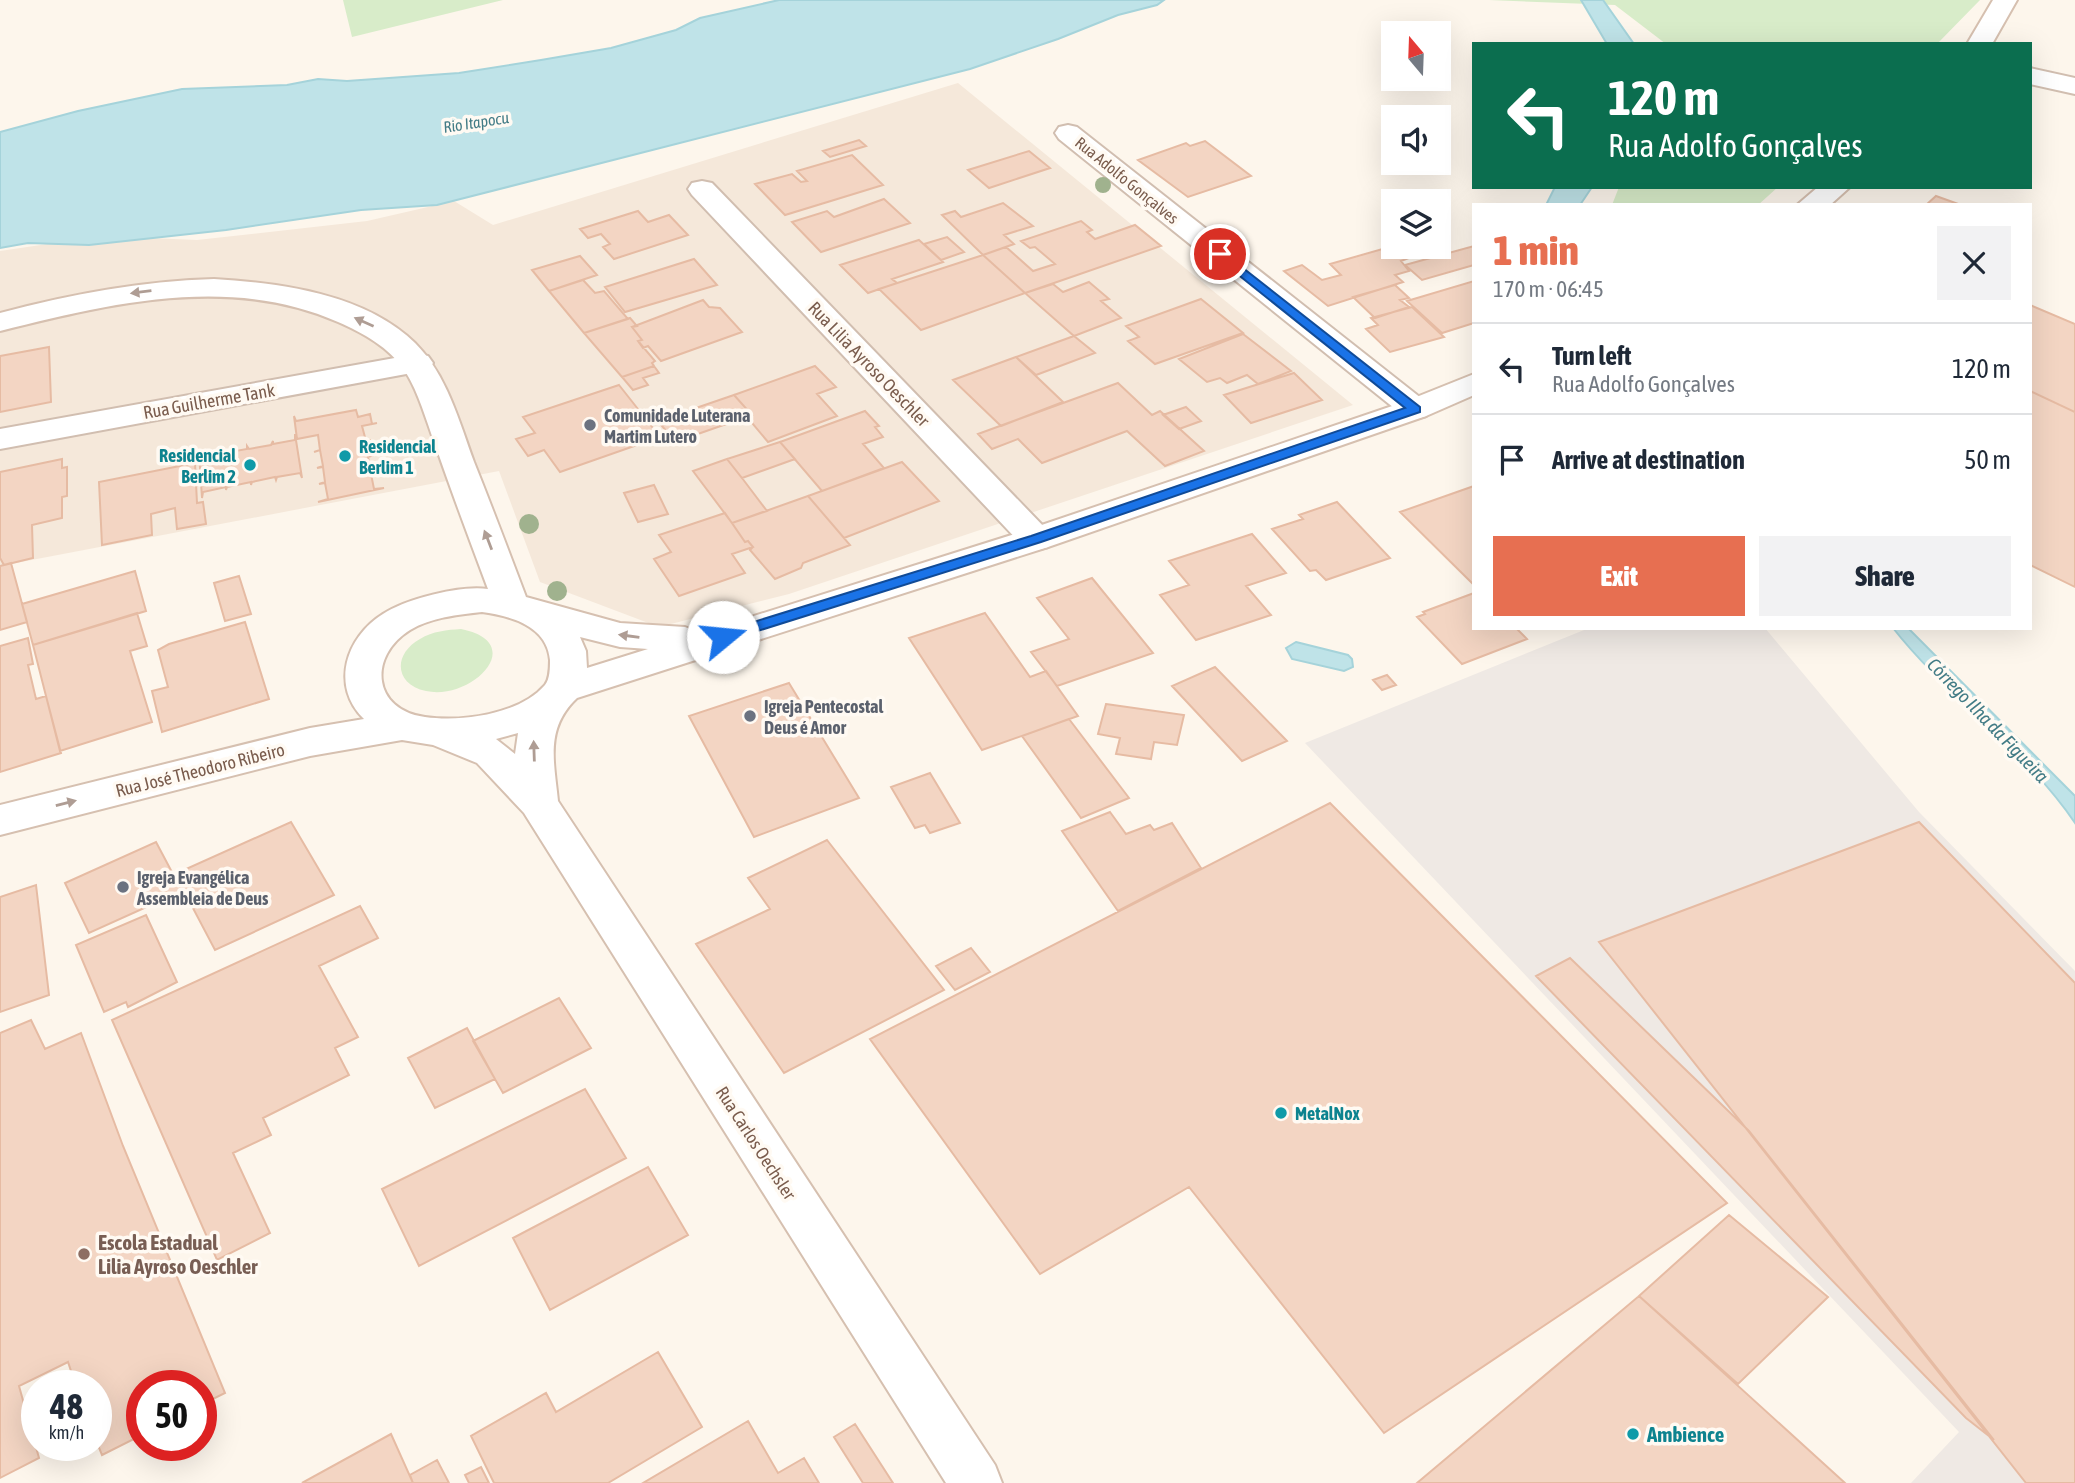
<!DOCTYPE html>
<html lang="en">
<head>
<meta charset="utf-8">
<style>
  body { margin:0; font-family:"Asap Condensed",sans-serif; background:#f2f2f3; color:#1f2937; height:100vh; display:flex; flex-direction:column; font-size:26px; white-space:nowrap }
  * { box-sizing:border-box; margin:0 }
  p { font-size:23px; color:#747a83 }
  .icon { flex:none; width:38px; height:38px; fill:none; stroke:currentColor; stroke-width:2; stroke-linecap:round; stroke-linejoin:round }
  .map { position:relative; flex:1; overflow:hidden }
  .sheet { position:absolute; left:1472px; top:203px; width:560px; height:427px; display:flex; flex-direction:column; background:#fff; border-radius:0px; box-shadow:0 7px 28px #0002 }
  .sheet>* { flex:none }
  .hud { position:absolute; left:1472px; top:42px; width:560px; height:147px; border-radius:0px; box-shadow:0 7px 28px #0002; background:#0b6e4f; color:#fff; overflow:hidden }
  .needle { width:46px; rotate:341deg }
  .fabs { position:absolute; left:1381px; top:21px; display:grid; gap:14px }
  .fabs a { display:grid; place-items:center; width:70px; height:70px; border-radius:0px; background:#fff; box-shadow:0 7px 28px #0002; font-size:35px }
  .speed { position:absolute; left:21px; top:1370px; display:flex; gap:14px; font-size:35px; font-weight:700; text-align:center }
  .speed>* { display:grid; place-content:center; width:91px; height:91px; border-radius:50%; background:#fff; box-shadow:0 7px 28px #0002; line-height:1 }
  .speed small { font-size:18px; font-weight:400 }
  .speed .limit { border:10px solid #d22; background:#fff; color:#111 }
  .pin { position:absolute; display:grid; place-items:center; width:60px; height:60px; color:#fff; margin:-30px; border:4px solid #fff; border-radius:50%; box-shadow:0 2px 7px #0007 }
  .me { position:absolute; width:77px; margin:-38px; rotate:73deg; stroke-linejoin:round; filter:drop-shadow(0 0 5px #0008) }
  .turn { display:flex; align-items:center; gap:24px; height:147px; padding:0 21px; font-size:32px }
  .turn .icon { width:91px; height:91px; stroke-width:2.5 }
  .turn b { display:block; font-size:49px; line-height:60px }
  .round { display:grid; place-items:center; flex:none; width:74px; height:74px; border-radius:0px; background:#f2f2f3 }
  .head { display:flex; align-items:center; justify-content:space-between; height:119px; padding:0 21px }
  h1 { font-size:42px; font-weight:800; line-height:52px; color:#e76f51 }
  .cta { display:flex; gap:14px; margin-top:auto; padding:14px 21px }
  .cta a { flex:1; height:80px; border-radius:0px; background:#e76f51; color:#fff; font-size:28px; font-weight:800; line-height:80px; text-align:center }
  .cta a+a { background:#f2f2f3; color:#1f2937 }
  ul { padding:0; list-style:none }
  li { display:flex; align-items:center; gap:21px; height:91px; padding:0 21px; border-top:2px solid #e0e1e3 }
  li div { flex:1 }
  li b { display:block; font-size:26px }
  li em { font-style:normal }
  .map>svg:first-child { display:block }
  .residential { fill:#f5e8da }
  .industrial { fill:#efe9e4 }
  .green { fill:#d8ecc9 }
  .water { fill:#bfe3e8; stroke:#a5d3da; stroke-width:2 }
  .building { fill:#f3d5c3; stroke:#e6bba3; stroke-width:2 }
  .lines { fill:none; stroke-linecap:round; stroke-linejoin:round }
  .minor-casing { stroke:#d1beb0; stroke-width:4 }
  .secondary-casing { stroke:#d6c0b0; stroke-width:4 }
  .minor { fill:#fff; fill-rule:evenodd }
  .secondary { fill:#fff; fill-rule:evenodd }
  .tree { fill:#a0b28e }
  .oneway { fill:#af9d94 }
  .route { fill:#1a73e8; stroke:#114b97; stroke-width:2 }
  .worship-dot { fill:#6b7280; stroke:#fffaf3; stroke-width:2.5 }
  .culture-dot { fill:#0f9aa8; stroke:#fffaf3; stroke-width:2.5 }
  .education-dot { fill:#8d6e63; stroke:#fffaf3; stroke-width:2.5 }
  .labels { text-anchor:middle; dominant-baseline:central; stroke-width:7; stroke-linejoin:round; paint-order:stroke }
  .far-water-label { font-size:16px; font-style:italic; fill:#437c86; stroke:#fffaf3 }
  .far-street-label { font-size:16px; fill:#7a5c4d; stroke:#fffaf3 }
  .street-label { font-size:18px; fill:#7a5c4d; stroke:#fffaf3 }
  .worship-label { font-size:18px; font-weight:bold; fill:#5b616d; stroke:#fffaf3; text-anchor:start }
  .culture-label { font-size:18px; font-weight:bold; fill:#0d838f; stroke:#fffaf3; text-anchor:start }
  .water-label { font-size:19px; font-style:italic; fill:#437c86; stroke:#fffaf3 }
  .near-education-label { font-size:21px; font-weight:bold; fill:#785e54; stroke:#fffaf3; text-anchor:start }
  .near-culture-label { font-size:21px; font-weight:bold; fill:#0d838f; stroke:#fffaf3; text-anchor:start }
</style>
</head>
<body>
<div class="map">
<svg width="2075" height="1483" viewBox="0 0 2075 1483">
  <rect width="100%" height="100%" fill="#fdf6ec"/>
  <path class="residential" d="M958,83L1353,405L789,594L659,627L540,582L499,471L0,566V251L102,236L197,240L367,221L454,201L493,225Z"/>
  <path class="industrial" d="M1589,628H1765L1919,812L2075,971V1483H1911L1959,1432L1305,743Z"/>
  <path class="green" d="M343,0H503L352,37Z
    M1489,0H1980L1937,44H1666L1615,5Z
    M1619,187H1778L1758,205H1612Z
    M461,629C530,643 471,701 426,691C394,684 393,654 420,639C433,631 447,630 461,629Z"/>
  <path class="water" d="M779,0H1164L1157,5L1118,15L1058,39L970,69L437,205L361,210L226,230L89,245L28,243L0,248V132L78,111L182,89L287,85L318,79L347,81L459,73L541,60L611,48L676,30L700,18Z
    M1581,0H1603L1634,44H1607Z
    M1555,187H1592L1580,205H1546Z
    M1893,628H1908L2075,796V823C2025,749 1948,698 1893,628Z
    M1296,642L1348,655L1352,659L1353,667L1344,671L1292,659L1286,648Z"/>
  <path class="building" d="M859,140L866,146L830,157L823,151Z
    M1205,141L1251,176L1188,197L1138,160L1186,143L1190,146Z
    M1029,151L1050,168L989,188L968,170Z
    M852,155L883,185L785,215L755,184L792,174L801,182L807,181L797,171Z
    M1936,196L1961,205H1926Z
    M884,199L910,223L821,252L792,222L827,211L834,217Z
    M1003,203L1033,226L1004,235L1014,244L983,255L942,215L955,211L961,217Z
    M638,211L648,222L669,215L688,235L614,259L603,247L610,244L601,234L588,238L580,229Z
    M1081,221L1092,230L1087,232L1095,239L1135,225L1161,246L1025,293L983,255L1006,247L1033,271L1055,264L1035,247L1030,248L1021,241Z
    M947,237L964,252L941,260L924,244Z
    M919,240L943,262L892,279L897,283L868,293L840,265Z
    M1393,246L1402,247L1414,256L1401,261L1409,271L1395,275L1403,282L1328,306L1284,271L1302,265L1322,280L1341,275L1330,264Z
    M1474,246V265L1422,280L1405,265Z
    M983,255L1025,293L921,330L879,289Z
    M580,256L597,275L549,291L532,270Z
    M694,259L717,285L625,312L605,287Z
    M583,280L595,293L604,291L628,319L584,333L549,291Z
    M1474,281V323L1442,333L1407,301Z
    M1089,282L1109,299L1101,301L1121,318L1074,336L1025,293L1053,284L1063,292Z
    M1395,285L1409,298L1400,300L1409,307L1375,318L1353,297Z
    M1201,299L1243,333L1155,364L1128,341L1139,337L1126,326Z
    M703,300L709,307L720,308L742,332L661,361L648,346L643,348L638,341L642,340L632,327Z
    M2030,305L2075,324V412L2030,391Z
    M1412,307L1444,337L1390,352L1366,329L1378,325L1371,318Z
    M630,318L637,326L632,327L642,340L638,341L655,361L652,363L654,366L622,377L584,333Z
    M1243,334L1291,371L1258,384L1247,375L1227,383L1220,378L1207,382L1179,359Z
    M1074,336L1095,353L1036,375L1016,357Z
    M49,347L51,402L0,412V356Z
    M1016,357L1063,402L1001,426L953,380Z
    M654,366L659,373L643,378L648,385L633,390L622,377Z
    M815,366L836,387L817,394L837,416L768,442L747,417L752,415L734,395Z
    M1294,373L1322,400L1251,423L1224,395Z
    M1118,383L1152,415L1160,411L1204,451L1165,466L1127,431L1042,463L1018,439L992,449L978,434Z
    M619,385L660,437L560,472L544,450L528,456L516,439L535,433L523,417Z
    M2030,391L2075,412V587L2030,565Z
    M734,395L752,415L675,442L658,421Z
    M1186,407L1201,421L1179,429L1163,415Z
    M356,410L358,417L370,414L372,424L377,423L362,426L366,441L371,440L366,442L368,457L374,455L368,457L371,473L377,472L371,474L374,489L384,488L318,502L328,499L325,483L319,484L325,482L323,467L317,468L323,466L320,450L314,452L320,450L318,435L297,439L294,416L296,421Z
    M865,411L879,426L875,427L883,437L863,444L884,468L822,491L780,442Z
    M295,434L302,478L300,473L277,477L276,480L275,477L252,482L251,485V482L227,487L226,490V487L203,492L202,498L199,453L200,458L223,453L224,451L225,453L247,449V446L249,449L271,445L273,441V444L295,440Z
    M780,442L795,459L742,478L727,459Z
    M62,459V468L67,467V496L62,497V518L32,525L33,558L4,565L0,558V472Z
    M727,459L742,478L767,511L732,523L693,471Z
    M902,462L939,501L844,538L808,496Z
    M195,463L197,503L203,502L206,524L177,529L175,508L151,514L152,535L102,545L99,482Z
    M654,485L668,514L638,522L624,493Z
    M1474,486V585L1400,512Z
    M808,496L850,545L803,563L801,568L775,579L750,550L753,547L748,541L745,542L732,523Z
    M1337,502L1390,558L1326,580L1316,570L1310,571L1272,529L1303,519L1299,515Z
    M725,513L745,542L748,541L753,547L732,554L745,573L679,596L654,559L671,552L659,535Z
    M1252,534L1286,573L1246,586L1271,615L1196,640L1160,595L1189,585L1169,561Z
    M11,563L27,622L0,630V566Z
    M135,571L146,611L33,645L22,604Z
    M239,576L251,614L225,621L214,583Z
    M1092,578L1153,653L1057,686L1031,652L1069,639L1037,598Z
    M1474,593V628H1516L1527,639L1462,664L1417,617L1425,614L1423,612Z
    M137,613L147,646L130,651L152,722L60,751L33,645Z
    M985,613L1030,677L1046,671L1078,716L982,750L909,638Z
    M245,622L269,699L162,732L152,691L168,687L158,650L169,644Z
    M28,638L33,664L28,665L36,699L46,696L61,753L0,772V646Z
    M1215,667L1287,741L1242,761L1172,686Z
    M1387,675L1396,685L1382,690L1373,680Z
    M789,683L859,798L754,837L689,716Z
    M1106,704L1184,715L1177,745L1154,742L1151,759L1116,754L1120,738L1098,734Z
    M1069,719L1129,798L1081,818L1022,736Z
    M930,773L960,823L930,833L925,825L915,828L891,787Z
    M1330,803L1727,1203L1384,1433L1189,1187L1040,1274L870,1039Z
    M1110,812L1126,834L1150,825L1154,830L1172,823L1201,868L1118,911L1062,831Z
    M291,822L334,895L215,950L175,874Z
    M1919,822L2075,983V1483H2026L1599,942Z
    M827,840L944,990L784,1073L696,944L770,909L748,878Z
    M156,842L182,891L89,933L65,883Z
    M36,885L49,995L0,1012V897Z
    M360,906L378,938L319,966L358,1037L335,1048L349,1075L263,1118L271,1135L233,1153L270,1233L217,1260L112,1020Z
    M146,915L177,982L128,1007L126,1002L104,1012L76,945Z
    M971,948L990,972L955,990L936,966Z
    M1570,958L1749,1131L1994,1440L1966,1418L1536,976Z
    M559,998L591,1048L503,1093L473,1041Z
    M31,1020L45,1049L81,1033L123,1146L225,1393L201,1405V1386H142V1435L102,1455L96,1440V1386H76L68,1362L19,1386L39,1458L0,1478V1033Z
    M467,1028L495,1079L435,1108L408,1058Z
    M585,1089L626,1158L419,1266L382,1189Z
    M648,1167L688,1235L550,1310L513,1238Z
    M1729,1215L1828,1297L1738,1384L1639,1296Z
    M1639,1296L1845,1483H1417Z
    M658,1352L702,1427L608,1483H494L471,1436L546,1393L556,1412Z
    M748,1421L778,1473L804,1458L819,1483H643Z
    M855,1424L893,1483H863L834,1437Z
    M391,1434L413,1483H302Z
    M437,1460L449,1483H413L410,1475Z
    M481,1467L489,1483H469L465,1475Z"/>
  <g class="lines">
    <g class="minor-casing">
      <path id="minor" d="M2030,68L2075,78V94L2030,84Z
        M1068,125L1077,127L1426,402L1431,409L1426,416L1415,419L1404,416L1059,139L1055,133L1059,127Z
        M702,181L712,183L1048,531L1053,539L1048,547L1036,550L1024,547L692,195L688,189L692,183Z
        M417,354L428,356L433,363L428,370L0,449V429Z"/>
    </g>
    <g class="secondary-casing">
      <path id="secondary" d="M1993,0H2017L1992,44H1967Z
        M1818,187H1850L1830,205H1797Z
        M214,279C281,283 365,294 415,343C447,375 459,421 474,462C492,507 509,552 526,597L620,623L685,627L700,633L1024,531L1404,402L1474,374V395L1426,416L1048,547L577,698C545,728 554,761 558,801L995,1465L1002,1483H946L524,813L477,763L433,745L402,740L310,756L0,835V805L310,728L364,719C330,686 346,637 383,614C406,599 460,585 488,589C470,541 452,493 435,444C426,420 419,393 405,371C389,347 363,333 338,322C229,274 109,304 0,331V313C71,294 141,281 214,279ZM482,612C510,616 547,625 550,660C550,668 550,679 545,685C519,715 461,722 425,717C372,710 368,656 410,630C432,617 457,615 482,612ZM580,637L620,647L648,649L587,668L586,651ZM518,733L515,754L496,739Z"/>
    </g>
    <use href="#minor" class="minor"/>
    <use href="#secondary" class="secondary"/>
  </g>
  <g class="tree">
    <circle cx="1103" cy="185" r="8"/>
    <circle cx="529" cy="524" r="10"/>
    <circle cx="557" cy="591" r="10"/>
  </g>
  <defs><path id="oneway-solid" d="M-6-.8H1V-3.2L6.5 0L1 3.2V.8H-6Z" transform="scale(1.75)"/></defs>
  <g class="oneway">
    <use href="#oneway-solid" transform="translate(141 292) rotate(173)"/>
    <use href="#oneway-solid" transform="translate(364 322) rotate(-156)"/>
    <use href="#oneway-solid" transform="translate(488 540) rotate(-111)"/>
    <use href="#oneway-solid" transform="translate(629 636) rotate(-172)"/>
    <use href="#oneway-solid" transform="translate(534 751) rotate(-92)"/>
    <use href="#oneway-solid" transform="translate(66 803) rotate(-14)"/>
  </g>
  <path class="route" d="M1220,250L1420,407V412L1041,542L729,640H718L716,637L718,633L1031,536L1405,408L1216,257V252Z"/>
  <g class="worship-dot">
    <circle cx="590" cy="425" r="7"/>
    <circle cx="750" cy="716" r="7"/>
    <circle cx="123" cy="887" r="7"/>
  </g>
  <g class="culture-dot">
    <circle cx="345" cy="456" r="7"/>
    <circle cx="250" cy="465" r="7"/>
    <circle cx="1281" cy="1113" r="7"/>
    <circle cx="1633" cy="1434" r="7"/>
  </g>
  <circle class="education-dot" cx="84" cy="1254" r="7"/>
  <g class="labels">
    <g class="far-water-label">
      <text transform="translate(476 122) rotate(-9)">Rio Itapocu</text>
    </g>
    <g class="far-street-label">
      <text transform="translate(1127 180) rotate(39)">Rua Adolfo Gonçalves</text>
    </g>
    <g class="street-label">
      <text transform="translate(869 364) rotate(46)">Rua Lilia Ayroso Oeschler</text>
      <text transform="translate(209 401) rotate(-10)">Rua Guilherme Tank</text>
      <text transform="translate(200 770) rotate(-14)">Rua José Theodoro Ribeiro</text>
      <text transform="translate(756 1143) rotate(57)">Rua Carlos Oechsler</text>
    </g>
    <g class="worship-label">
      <text x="604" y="415">Comunidade Luterana<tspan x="604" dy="21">Martim Lutero</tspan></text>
      <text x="764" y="706">Igreja Pentecostal<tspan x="764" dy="21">Deus é Amor</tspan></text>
      <text x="137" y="877">Igreja Evangélica<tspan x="137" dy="21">Assembleia de Deus</tspan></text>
    </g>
    <g class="culture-label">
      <text x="359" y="446">Residencial<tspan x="359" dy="21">Berlim 1</tspan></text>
      <text x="236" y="455" text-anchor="end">Residencial<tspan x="236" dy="21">Berlim 2</tspan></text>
      <text x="1295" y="1113">MetalNox</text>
    </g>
    <g class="water-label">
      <text transform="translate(1988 720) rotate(46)">Córrego Ilha da Figueira</text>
    </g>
    <g class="near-education-label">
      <text x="98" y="1242">Escola Estadual<tspan x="98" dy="24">Lilia Ayroso Oeschler</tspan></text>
    </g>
    <g class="near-culture-label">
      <text x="1647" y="1434">Ambience</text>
    </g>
  </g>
</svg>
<div class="fabs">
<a><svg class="needle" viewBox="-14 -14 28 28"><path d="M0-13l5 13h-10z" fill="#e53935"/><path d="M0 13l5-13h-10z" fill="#747a83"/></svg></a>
<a><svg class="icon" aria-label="sound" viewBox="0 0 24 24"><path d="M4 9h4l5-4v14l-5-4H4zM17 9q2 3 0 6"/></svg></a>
<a><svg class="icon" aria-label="layers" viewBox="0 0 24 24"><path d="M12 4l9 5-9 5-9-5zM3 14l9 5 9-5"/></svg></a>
</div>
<div class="speed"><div>48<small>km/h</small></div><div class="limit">50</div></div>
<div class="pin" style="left:1220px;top:254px;background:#d93025"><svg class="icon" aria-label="arrive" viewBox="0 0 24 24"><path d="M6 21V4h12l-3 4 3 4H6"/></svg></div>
<svg class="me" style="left:723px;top:637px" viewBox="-20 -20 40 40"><circle r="19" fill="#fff"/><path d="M0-13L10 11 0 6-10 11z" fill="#1a73e8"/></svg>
<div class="hud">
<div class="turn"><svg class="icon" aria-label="left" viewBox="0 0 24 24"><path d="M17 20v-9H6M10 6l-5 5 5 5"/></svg><div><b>120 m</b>Rua Adolfo Gonçalves</div></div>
</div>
<section class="sheet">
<div class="head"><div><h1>1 min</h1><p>170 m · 06:45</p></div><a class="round"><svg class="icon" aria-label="close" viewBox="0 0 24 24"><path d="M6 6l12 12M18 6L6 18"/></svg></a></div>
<ul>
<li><svg class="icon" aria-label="left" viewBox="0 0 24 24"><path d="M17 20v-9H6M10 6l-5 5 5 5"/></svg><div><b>Turn left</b><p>Rua Adolfo Gonçalves</p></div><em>120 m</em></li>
<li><svg class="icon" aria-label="arrive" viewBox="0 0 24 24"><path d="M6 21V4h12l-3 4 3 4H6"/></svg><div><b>Arrive at destination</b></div><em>50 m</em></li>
</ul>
<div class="cta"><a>Exit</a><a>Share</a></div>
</section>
</div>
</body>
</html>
